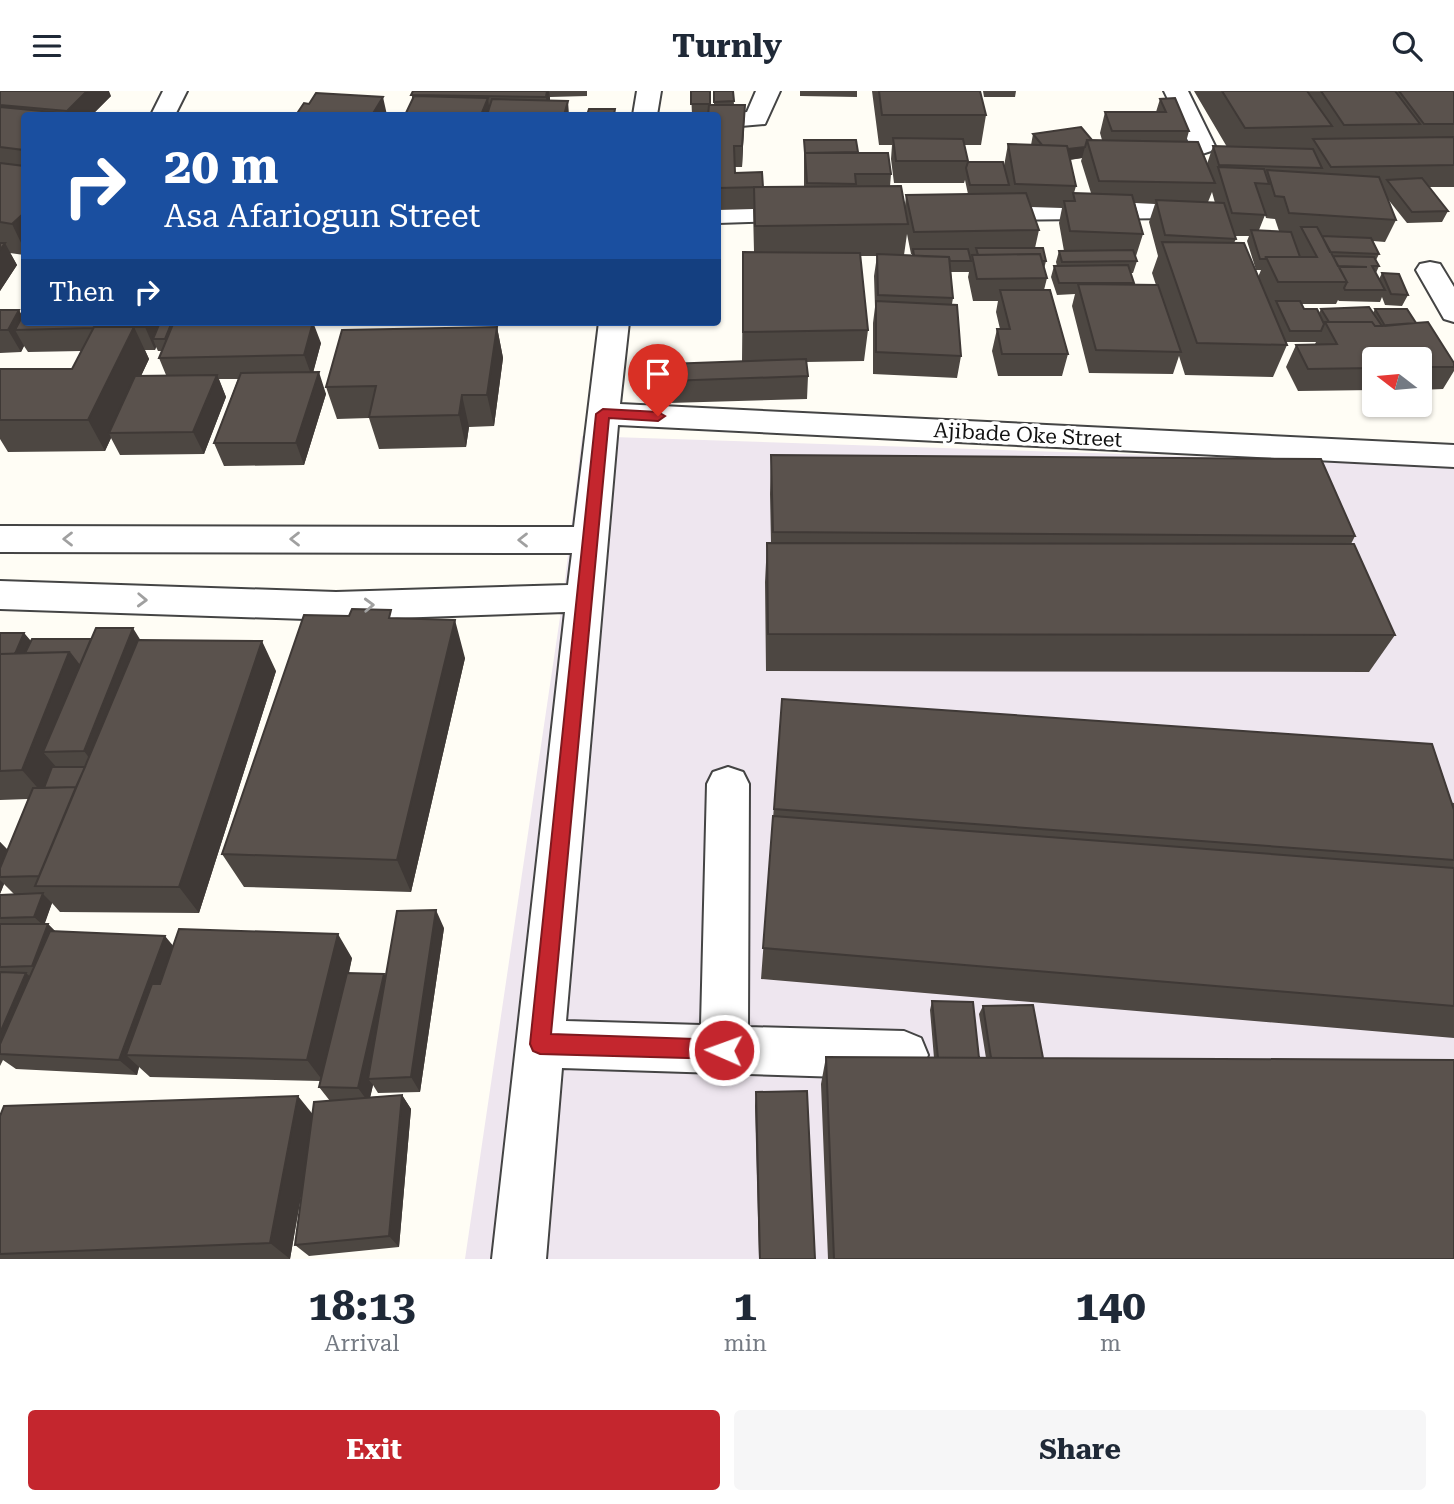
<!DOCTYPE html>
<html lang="en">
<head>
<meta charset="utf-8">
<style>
  body { margin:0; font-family:"Roboto Serif",serif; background:#f6f6f7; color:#1f2937; height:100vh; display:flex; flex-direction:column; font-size:26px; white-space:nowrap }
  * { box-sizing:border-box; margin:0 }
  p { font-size:23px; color:#747a83 }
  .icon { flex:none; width:38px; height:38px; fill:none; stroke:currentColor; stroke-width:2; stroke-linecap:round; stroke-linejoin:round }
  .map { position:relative; height:1168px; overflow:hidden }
  .panel { display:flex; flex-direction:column; background:#fff; flex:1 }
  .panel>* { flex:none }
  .hud { position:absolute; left:21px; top:21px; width:700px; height:214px; border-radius:7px; box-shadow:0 2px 5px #0004; background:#1a4fa0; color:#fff; overflow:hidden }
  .needle { width:46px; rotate:286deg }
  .controls { position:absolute; left:1362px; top:256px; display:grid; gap:14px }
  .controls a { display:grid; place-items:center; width:70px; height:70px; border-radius:7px; background:#fff; box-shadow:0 2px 5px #0004; font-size:35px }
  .pin { position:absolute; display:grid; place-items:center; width:60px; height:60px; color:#fff; margin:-72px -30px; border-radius:50% 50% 50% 0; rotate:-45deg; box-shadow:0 0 7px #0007 }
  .pin .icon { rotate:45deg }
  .me { position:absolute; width:77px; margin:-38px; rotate:272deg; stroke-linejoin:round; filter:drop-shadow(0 0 5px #0008) }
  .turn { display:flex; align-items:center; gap:24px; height:147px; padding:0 28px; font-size:32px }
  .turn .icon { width:91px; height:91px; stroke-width:2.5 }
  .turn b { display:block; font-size:49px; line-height:60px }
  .then { display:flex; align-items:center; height:66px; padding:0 28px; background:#0003; gap:14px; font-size:26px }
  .eta { display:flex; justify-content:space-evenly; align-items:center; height:119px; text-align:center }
  .eta b { font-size:42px; font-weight:700; line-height:49px }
  .action { display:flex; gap:14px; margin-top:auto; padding:14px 28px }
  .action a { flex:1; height:80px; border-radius:7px; background:#c4262e; color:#fff; font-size:28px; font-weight:700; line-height:80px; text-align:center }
  .action a+a { background:#f6f6f7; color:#1f2937 }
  header { display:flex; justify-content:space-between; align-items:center; height:91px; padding:0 28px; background:#fff; font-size:32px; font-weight:700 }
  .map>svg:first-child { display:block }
  .industrial { fill:#eee6ef }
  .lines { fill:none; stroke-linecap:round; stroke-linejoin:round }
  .minor-casing { stroke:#444; stroke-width:4 }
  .minor { fill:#fff; fill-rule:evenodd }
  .wall { fill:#4d4742; fill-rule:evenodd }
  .shaded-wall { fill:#3f3936 }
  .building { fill:#5a524d; stroke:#3f3936; stroke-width:2 }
  .oneway { stroke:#a0a0a0 }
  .route { fill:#c4262e; stroke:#7f191e; stroke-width:2 }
  .labels { text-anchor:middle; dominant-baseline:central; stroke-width:7; stroke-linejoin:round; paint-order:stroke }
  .street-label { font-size:21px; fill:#111; stroke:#fff }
</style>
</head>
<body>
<header><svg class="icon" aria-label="menu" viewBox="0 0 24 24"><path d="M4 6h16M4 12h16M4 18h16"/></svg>Turnly<svg class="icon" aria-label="search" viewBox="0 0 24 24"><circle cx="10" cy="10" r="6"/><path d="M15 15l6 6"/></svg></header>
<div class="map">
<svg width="1454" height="1168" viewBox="0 0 1454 1168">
  <rect width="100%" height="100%" fill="#fffdf5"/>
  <path class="industrial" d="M582,345L1454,374V1168H465L563,506Z"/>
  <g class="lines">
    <g class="minor-casing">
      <path id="minor" d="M163,0H187L175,24H151Z
        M637,0H661L657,24H633Z
        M756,0H780L765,33L718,37V24H711L747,21Z
        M1164,0H1188L1215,55L1211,60L1202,63L1193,60Z
        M1178,111L1187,113L1191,119L1187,125L1178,127L979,129L970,127L966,121L970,115L979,113Z
        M806,115L815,117L819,123L815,129L718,132V116Z
        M1430,171L1440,173L1454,196V231L1444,228L1416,179L1420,173Z
        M599,231H629L620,313L1454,354V376L618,334L566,930L701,934L707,693L713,681L728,676L743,681L749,693L748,936L904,940L921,947L928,964L921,981L904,988L562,977L546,1168H492L565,521L336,529L0,518V490L336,501L568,494L572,462L0,461V435L574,436Z"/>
    </g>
    <use href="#minor" class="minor"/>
  </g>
  <path class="wall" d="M0,0L111,5L92,24H24V164L10,162L17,174L0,200Z
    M412,0H587V5L550,6V10L569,24L412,9Z
    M691,0L710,14H714V0H733L734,14H745L742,76H735V82L763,96H804V49L858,62L891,83L890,95L905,115L906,104L968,103L965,89L964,92H894L891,68L892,54H879L872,0H980L986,24L981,54H964L968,71L1005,80L1004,75L1008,53L1031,54L1033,43L1102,49L1100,42L1105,21H1156L1160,8L1189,40L1186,51L1207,73L1213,55L1227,56L1194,0H1454V96H1429L1448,120L1442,131L1407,132L1387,107L1396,129L1385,151L1373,150L1379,163L1376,169L1379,175L1376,182L1379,188L1382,182L1408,204L1402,215L1385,214L1382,206L1380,211L1339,210L1338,209L1336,213H1302L1304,218L1319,222L1321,218L1373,222L1375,218L1416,232L1454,272V280L1443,298L1419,299V268H1374V299L1298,300L1286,276L1296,254L1315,253L1316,251H1286L1287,254L1273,286L1185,284L1179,265L1173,283L1089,282L1072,215L1075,203L1057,204L1051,186L1054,175H1057L1056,171L1059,160H1064L1059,132L1062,117L1031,116L1039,139L1035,157L1046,170L1044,178L1047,187L1044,199L1068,263L1062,285H998L992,260L997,238H1000L996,221L998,210H973L968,186L969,181H951L953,207L952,213L961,265L957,287L873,283V232L875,216L874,185L877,165H860L868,239L864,270L806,271L808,285L807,308L669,312L667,273L742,270L743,161H754L753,118L718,119V24H692ZM1082,67L1081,70L1091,102H1074L1076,95L1070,69ZM1212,101L1215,112L1208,111ZM1135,112L1155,113L1149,131L1158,165L1152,182L1156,194H1134V192L1130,182H1133L1137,170L1135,165H1136L1143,143ZM1265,124L1266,127L1275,128L1279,140L1259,139ZM907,143L911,163H912V164H904ZM1235,145H1249L1247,150L1256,179H1261L1258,186L1234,152L1236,148Z
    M800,0H857V6L800,5Z
    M983,0H1016L1015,6H984Z
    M0,219H19L24,231H176L177,233L321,252L313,281L326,303L304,374L224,375L214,352L238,288H219L226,306L204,363L120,364L111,347L105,360L8,361L0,348V278H72L81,260L28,261L24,255L21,261L0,262ZM156,256L158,260H162L159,267L166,284L141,285L149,268L145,259H155Z
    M497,236L503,267L494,335L469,336L466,356L379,358L369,327L337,328L326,296Z
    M771,364L1355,445L1351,453L1395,544L1369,581L766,580L765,491L767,452H771L770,403Z
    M394,527L465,567L411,801L244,796L222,763Z
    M0,542H24L31,550L141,549L276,580L199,822L60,821L52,812L44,833H48L55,840L173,855L352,867L349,882L384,883L386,886L444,837L420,1001L378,1002L373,994L370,1006L402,1004L411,1018L399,1156L309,1165L295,1154L304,1088L290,1168H0V1025L313,1023L330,1010L319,996L320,990L150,986L139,976L137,984L16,978L3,969L0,975V804L14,803L4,793L0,803V751L8,759L28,708L0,709Z
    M782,608L1454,712V947L761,888Z
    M932,910L979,967H986L979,923L983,915L1043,967L1454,1168H828L821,993L826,966L934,967L930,919Z
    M756,1001L815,1168H759L755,1015Z"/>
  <path class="shaded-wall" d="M87,0H109L111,5L92,24H69L67,20Z
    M547,0H549L551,17L548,24L546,6Z
    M383,6L387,24H372Z
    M488,7L490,24H481Z
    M568,10L569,24H564Z
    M745,14L744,35L742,76V55Z
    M1085,56L1082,67L1044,72L1047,61Z
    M24,122V158L12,133Z
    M5,152L17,174L0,200V159Z
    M19,219L24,228L15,239L24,255L21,261L8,239Z
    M147,231H160L153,248L156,256L155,259L145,236Z
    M172,231H176L179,237L170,259L165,248Z
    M313,231L321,252L312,286L304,264Z
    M134,236L149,268L114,342H109L111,347L105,360L88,329Z
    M497,236L503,267L494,335L487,304Z
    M319,281L326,303L304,374L296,352Z
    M217,284L226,306L204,363L193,341Z
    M462,304L469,336L466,356L459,324Z
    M455,529L465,567L411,801L397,769Z
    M133,537L146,558L99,680L84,660Z
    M24,542L32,552L23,575L10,576Z
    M262,550L276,580L199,822L179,796Z
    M69,561L90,591L43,661L58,678L43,703L22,679Z
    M0,751L15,767L0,786Z
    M0,789L4,793L0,803Z
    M43,803L52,812L44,835L34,826Z
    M436,819L444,837L420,1001L411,986Z
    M48,833L57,842L42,884L32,875Z
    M338,843L352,867L323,990L307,969Z
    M165,845L180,863L126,964L139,976L137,984L119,969Z
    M26,882L36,891L0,963V942Z
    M384,883L393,900L368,988L373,994L369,1012L358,997Z
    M402,1004L411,1018L399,1156L389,1145Z
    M298,1005L315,1026L290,1168L270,1152Z"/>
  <path class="building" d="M0,0H87L67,20L0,14Z
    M413,0H547L546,6L411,4Z
    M691,0H710V13H691Z
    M714,0H733L734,10L714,11Z
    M879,0H980L986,24H882Z
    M1222,0H1307L1332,35L1245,37Z
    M1321,0H1395L1420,33L1344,34Z
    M1399,0H1454V33H1424Z
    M316,2L383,6L372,24H296L304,12L309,13Z
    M414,5L488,7L481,24H405Z
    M1175,7L1189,40H1112L1105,21H1166L1160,8Z
    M492,8L568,10L564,24H487Z
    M709,14H745L742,55H734L735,82L762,81L763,96L718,97V24H708Z
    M0,16L84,24H24V59L0,56Z
    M589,18H615L614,24H587Z
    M1081,36L1092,49H1087L1085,56L1068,58L1067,55L1042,54L1033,43Z
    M1454,46V74L1331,76L1313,48Z
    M893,47L963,48L968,70H896Z
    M804,49H856L858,61L805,62Z
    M1087,49L1198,51L1215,92L1099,90Z
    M1008,53L1067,55L1076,95L1015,93Z
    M1213,55L1313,58L1322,77L1219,74Z
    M805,62H888L891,83H855L856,93L807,92Z
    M968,71H1003L1009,94H970L966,77Z
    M0,72L24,75V122L12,133L0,131Z
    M1218,76L1264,78L1269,93L1255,92L1266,124L1232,122Z
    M1267,79L1379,86L1396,129L1289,122L1284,106L1275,105Z
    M1422,87L1448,120L1412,121L1387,89Z
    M901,95L908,133L755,135L754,96Z
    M1026,102L1039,139L914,141L906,104Z
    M1073,102L1132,104L1143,143L1070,140L1064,110H1075Z
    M1156,109L1224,112L1236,148L1165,144Z
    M1301,136H1317L1347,191H1278L1266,166H1317Z
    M1251,139L1291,141L1300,166H1266L1265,168H1260Z
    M1322,145L1371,147L1379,163L1330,161Z
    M1162,151L1244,152L1287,254L1197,252Z
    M0,152H5L0,159Z
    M976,157H1043L1046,170H1042L1040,163L978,164Z
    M913,158H968L971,170H950L949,166L914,165Z
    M1133,159L1137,170L1062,171L1059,160Z
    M743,161L860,162L868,239L743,241Z
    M877,163L949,166L953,207L878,204Z
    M1040,163L1047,187L977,188L972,164Z
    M1333,165L1374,166L1379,175H1372L1385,199H1345L1344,197L1347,191L1339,176H1367L1338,175Z
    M1128,174L1134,192H1059L1054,175Z
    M1382,182L1399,183L1408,204L1391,203Z
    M1078,193L1158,194L1181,261L1096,259Z
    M1000,199H1050L1068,263H1002L997,238H1010Z
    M876,210L957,214L961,265L876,261Z
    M1276,210H1300L1304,218H1317L1324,233L1321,240H1290Z
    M1369,216L1382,235H1375L1372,231H1329L1321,218Z
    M1375,218H1407L1416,232L1385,235Z
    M0,219H19L8,239H0Z
    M24,222V231H147L145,236H94L93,237L15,239Z
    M160,231H172L165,248H153Z
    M265,231H313L304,264L159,267L173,233Z
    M1325,231H1372L1375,235L1428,231L1454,272V276H1419V268H1374V277L1308,278L1296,254L1337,253Z
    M94,236H134L88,329H0V278H72Z
    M497,236L487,304H462L459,324L369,326L376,295L326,296L342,239Z
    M806,268L808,285L668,290L667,273Z
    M319,281L296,352H214L241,282Z
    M217,284L193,341L109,342L135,285Z
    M771,364L1321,368L1355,445L773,441Z
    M767,452L1354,453L1395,544L768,543Z
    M352,518L391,519L389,527L455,529L397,769L222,763L304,524L349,525Z
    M96,537H133L84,660L43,661Z
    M0,542H24L15,563H0Z
    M32,548H91L80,574H79L69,561L25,562Z
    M138,549L262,550L179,796L35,795Z
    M69,561L22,679L0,680V563Z
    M782,608L1432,653L1454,719V769L774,718Z
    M52,676H85L76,696L44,697Z
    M76,696L39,785L0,786V777L33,697Z
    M773,725L1454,777V915L763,857Z
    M43,802L34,826L0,827V804Z
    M436,819L411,986L368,988L397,820Z
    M0,833H48L32,875L0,876Z
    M179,838L338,843L307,969L126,964L152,893H160Z
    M50,840L165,845L119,969L0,963V953Z
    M0,881L26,882L0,942Z
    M347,882L384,883L358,997L319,996Z
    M932,910L973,911L979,967H938Z
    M1033,914L1043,967H991L983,915Z
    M826,966L1454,969V1168H834Z
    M807,1000L815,1168H760L756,1001Z
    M402,1004L389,1145L295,1154L314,1011Z
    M298,1005L270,1152L0,1163V1025L4,1015Z"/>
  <defs><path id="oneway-chevron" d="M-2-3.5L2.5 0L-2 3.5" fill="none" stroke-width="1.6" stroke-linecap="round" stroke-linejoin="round" transform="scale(1.75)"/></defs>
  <g class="oneway">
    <use href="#oneway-chevron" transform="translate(68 448) rotate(-180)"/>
    <use href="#oneway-chevron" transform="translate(295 448) rotate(-180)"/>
    <use href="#oneway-chevron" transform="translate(523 449) rotate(-180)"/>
    <use href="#oneway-chevron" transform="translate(142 509) rotate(2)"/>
    <use href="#oneway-chevron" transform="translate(369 514) rotate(-2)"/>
  </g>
  <path class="route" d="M603,318L658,321L665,325L658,330L609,327L551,943L724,949L731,952L734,959L731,966L724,968L540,963L533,960L530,953L596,323Z"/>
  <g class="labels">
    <g class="street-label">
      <text transform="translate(1028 344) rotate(3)">Ajibade Oke Street</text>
    </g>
  </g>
</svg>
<div class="controls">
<a><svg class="needle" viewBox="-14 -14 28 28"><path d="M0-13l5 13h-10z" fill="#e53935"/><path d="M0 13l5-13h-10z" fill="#747a83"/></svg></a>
</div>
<div class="pin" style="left:658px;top:325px;background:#d93025"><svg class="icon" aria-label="arrive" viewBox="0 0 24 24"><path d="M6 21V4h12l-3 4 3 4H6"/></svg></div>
<svg class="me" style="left:724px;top:959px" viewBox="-20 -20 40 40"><circle r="17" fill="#c4262e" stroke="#fff" stroke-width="3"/><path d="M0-11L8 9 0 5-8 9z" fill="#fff"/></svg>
<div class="hud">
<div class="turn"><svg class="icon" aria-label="right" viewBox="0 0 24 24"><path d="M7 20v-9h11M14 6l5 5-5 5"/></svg><div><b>20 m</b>Asa Afariogun Street</div></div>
<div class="then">Then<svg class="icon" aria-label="right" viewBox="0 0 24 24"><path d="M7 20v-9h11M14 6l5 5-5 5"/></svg></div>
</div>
</div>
<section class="panel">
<div class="eta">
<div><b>18:13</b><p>Arrival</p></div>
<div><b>1</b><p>min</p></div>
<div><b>140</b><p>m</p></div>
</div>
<div class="action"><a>Exit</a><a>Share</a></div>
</section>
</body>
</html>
